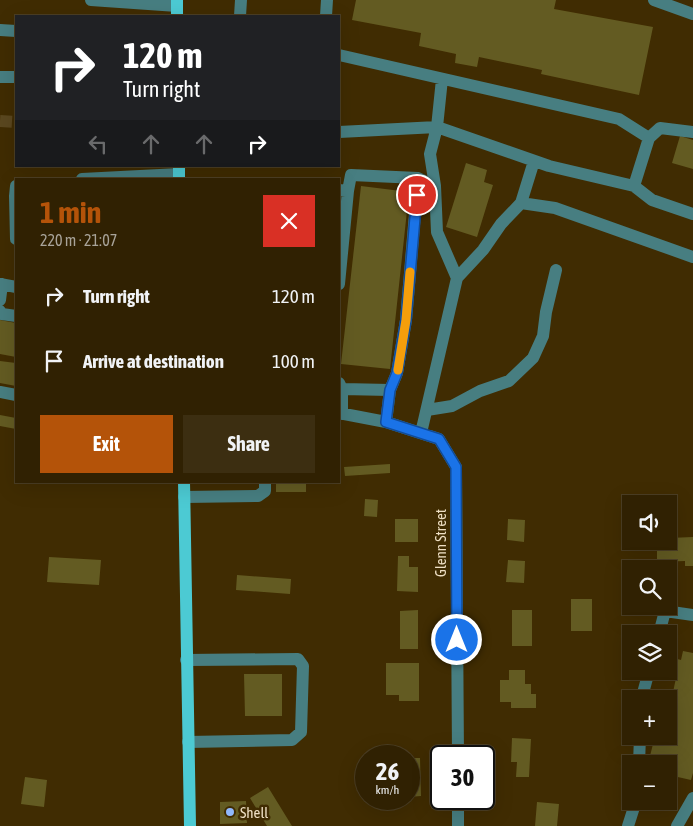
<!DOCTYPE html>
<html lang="en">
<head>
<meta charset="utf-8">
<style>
  body { margin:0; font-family:"Asap Condensed",sans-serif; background:#3c2e11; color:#f1f3f6; height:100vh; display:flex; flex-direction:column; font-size:19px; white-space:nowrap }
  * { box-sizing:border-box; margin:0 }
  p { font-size:16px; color:#a8a399 }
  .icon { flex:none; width:28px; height:28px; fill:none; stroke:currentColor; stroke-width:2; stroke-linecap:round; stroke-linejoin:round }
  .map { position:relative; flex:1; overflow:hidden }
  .sheet { position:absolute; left:15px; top:178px; width:325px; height:305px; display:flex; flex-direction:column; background:#302102; border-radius:0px; box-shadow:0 5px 20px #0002,0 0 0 1px #4b3e24 }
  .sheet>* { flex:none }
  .hud { position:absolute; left:15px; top:15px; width:325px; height:152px; border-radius:0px; box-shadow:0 5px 20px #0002,0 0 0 1px #4b3e24; background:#202124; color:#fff; overflow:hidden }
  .buttons { position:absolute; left:622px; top:495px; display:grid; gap:10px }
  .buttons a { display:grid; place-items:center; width:55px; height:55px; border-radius:0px; background:#302102; box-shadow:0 5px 20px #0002,0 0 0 1px #4b3e24; font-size:25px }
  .speed { position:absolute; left:355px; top:745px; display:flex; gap:10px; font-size:25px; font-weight:700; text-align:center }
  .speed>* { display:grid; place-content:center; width:65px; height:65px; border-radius:50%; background:#302102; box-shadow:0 5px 20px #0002,0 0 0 1px #4b3e24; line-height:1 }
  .speed small { font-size:12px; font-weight:400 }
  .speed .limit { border:2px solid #111; border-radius:8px; background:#fff; color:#111 }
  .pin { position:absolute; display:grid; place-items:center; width:42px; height:42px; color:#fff; margin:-21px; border:2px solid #fff; border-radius:50%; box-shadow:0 1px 5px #0007 }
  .me { position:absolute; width:55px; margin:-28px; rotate:0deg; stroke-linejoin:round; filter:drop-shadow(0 0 4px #0008) }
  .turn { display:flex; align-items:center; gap:18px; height:105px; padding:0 25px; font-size:22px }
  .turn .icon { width:65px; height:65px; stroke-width:2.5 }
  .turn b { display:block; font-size:35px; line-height:42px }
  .lanes { display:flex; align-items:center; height:48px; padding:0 25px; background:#0003; justify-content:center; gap:25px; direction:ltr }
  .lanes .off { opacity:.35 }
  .round { display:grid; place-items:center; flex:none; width:52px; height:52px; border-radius:0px; background:#3c2e11 }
  .summary { display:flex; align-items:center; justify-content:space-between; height:85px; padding:0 25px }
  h1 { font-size:30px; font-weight:700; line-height:38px; color:#b45309 }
  .button { display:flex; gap:10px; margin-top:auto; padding:10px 25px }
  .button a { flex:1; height:58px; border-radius:0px; background:#b45309; color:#fff; font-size:20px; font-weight:700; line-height:58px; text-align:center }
  .button a+a { background:#3c2e11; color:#f1f3f6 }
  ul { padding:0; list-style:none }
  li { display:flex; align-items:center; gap:15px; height:65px; padding:0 25px }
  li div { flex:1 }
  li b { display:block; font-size:19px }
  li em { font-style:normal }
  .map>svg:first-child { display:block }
  .building { fill:#635b22 }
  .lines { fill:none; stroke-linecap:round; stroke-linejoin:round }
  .minor-tunnel { stroke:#5a471f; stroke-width:12; stroke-dasharray:12 6; stroke-linecap:butt }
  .minor { stroke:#477e81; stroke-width:12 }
  .major { stroke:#4ccad3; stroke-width:12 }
  .route-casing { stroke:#114b97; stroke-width:12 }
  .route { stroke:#1a73e8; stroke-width:9 }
  .slow { stroke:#f59e0b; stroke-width:9 }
  .poi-dot { fill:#90b8fd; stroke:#402c02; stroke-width:2 }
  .labels { text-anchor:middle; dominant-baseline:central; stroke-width:5; stroke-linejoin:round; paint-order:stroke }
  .street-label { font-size:15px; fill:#eedfc4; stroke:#402c02 }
  .poi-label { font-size:15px; fill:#eedfc4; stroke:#402c02; text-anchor:start }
</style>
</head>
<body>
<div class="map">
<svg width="693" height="826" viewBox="0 0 693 826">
  <rect width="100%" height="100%" fill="#402c02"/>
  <path class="building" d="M356,0H556L554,9L653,27L639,95L541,74L542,70L479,57L477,67L455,63L456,54L419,46L421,33L352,20Z
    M680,136L693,140V169L672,163Z
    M466,163L487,170L484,182L493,185L477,237L446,227Z
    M361,186L409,192L390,369L341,364Z
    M0,320L16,323V357L0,354Z
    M0,361L16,363V386L0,383Z
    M0,415L16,418V429L0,426Z
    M390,464V473L345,476L344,467Z
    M276,481H306V492H276Z
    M365,499L378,500L377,517L364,516Z
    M395,519H418V542H395Z
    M508,519L525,520L524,542L507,540Z
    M693,537V566H685V561L657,562V541H669V538Z
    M398,556H409V567H418V592L397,591Z
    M49,557L101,560L99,585L47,582Z
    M508,560L525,561L524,583L506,582Z
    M237,575L291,579L290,594L236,590Z
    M571,599H592V631H571Z
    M418,610V649H400V611Z
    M512,610H532V646H512Z
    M683,651L693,653V773L691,780L669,775V764H659V762L649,760L653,744L663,746L665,736H669V711L676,678L670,676L674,658L681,660Z
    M386,663H419V701H399V695H386Z
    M509,670H525V684H531V694H536V708H511V702H500V680H509Z
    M244,674H282V716H245Z
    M512,738L531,739L529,777H516L517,762H511Z
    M409,758H420L421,796L409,797Z
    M25,777L47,780L44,807L21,804Z
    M268,787L292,826H267L250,798Z
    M246,801L247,823L220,824V802Z
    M537,802L559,804L557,826H535Z"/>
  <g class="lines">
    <path class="minor-tunnel" d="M0,121L16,122"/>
    <path class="minor" d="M91,0L177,6
      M654,0L693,14
      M240,16L241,0
      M326,16L327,0
      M0,30L16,31
      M339,55L619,119L649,138
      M0,77H16
      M442,79L437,127L430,154L435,186L437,232L457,278
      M339,132L437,127L549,166L634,186
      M693,132L660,128L649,138L634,186L652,200L693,214
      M82,179L179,174
      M16,186L15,196L16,239
      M339,190L348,191L339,284
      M348,191L351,175L418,178L424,181
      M521,203L555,208L693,257
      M0,284L16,287
      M0,300L2,284
      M0,311L2,314L16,316
      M339,383L342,389L390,390L386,422
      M342,389V414
      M390,390L397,373L406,320L418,178
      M0,392L16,395
      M427,410L452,406L480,391L509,381L533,358L543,336L546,312L556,270
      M339,413L386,422L439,439L456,467L458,756
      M421,433L457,278L483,250L501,224L521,203L534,161
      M184,497L258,496L265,491V481
      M659,634L665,611L693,615
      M186,660L298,659L303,666L301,732L292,740L188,742
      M643,699V693L649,671
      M639,764L640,736
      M458,799V826
      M628,826L636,801
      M677,826L693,798"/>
    <path class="major" d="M177,0V16
      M179,166V179
      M184,481L190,826"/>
  </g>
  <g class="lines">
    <g class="route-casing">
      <path id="route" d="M417,195L406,320L397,373L390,390L386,422L439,439L456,467L457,640"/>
    </g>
    <use href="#route" class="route"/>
    <path class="slow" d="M398,370L406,320L410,272"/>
  </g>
  <circle class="poi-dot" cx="230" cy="812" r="5"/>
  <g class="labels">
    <g class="street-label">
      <text transform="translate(440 543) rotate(-90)">Glenn Street</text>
    </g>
    <g class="poi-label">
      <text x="240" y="812">Shell</text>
    </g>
  </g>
</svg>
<div class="buttons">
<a><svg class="icon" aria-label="sound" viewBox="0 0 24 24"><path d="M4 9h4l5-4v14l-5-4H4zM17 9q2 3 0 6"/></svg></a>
<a><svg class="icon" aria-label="search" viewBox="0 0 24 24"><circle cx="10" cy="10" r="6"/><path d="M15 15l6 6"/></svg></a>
<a><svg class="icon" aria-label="layers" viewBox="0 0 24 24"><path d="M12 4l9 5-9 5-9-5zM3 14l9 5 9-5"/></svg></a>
<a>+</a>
<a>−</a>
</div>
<div class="speed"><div>26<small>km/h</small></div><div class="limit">30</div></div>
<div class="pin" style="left:417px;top:195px;background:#d93025"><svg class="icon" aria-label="arrive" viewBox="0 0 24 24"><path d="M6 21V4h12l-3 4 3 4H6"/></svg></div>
<svg class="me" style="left:457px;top:640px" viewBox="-20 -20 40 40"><circle r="17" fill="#1a73e8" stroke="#fff" stroke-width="3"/><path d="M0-11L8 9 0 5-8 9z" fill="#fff"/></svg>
<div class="hud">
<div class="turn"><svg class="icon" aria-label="right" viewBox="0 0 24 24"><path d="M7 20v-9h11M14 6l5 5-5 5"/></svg><div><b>120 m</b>Turn right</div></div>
<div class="lanes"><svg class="icon off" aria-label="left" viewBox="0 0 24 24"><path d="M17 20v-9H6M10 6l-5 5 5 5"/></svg><svg class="icon off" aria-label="ahead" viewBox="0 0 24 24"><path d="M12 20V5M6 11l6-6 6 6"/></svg><svg class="icon off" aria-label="ahead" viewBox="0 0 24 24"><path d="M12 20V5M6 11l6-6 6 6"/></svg><svg class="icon" aria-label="right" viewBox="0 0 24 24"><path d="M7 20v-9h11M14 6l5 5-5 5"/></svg></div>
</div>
<section class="sheet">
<div class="summary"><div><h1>1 min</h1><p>220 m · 21:07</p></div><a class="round" style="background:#d93025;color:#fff"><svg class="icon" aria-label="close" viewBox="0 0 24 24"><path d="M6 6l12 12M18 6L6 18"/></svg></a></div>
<ul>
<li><svg class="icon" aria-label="right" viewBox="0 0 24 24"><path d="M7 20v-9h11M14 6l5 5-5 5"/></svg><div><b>Turn right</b></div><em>120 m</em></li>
<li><svg class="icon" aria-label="arrive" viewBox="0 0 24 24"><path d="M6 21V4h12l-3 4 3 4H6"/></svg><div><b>Arrive at destination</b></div><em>100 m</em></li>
</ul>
<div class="button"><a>Exit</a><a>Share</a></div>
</section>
</div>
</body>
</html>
